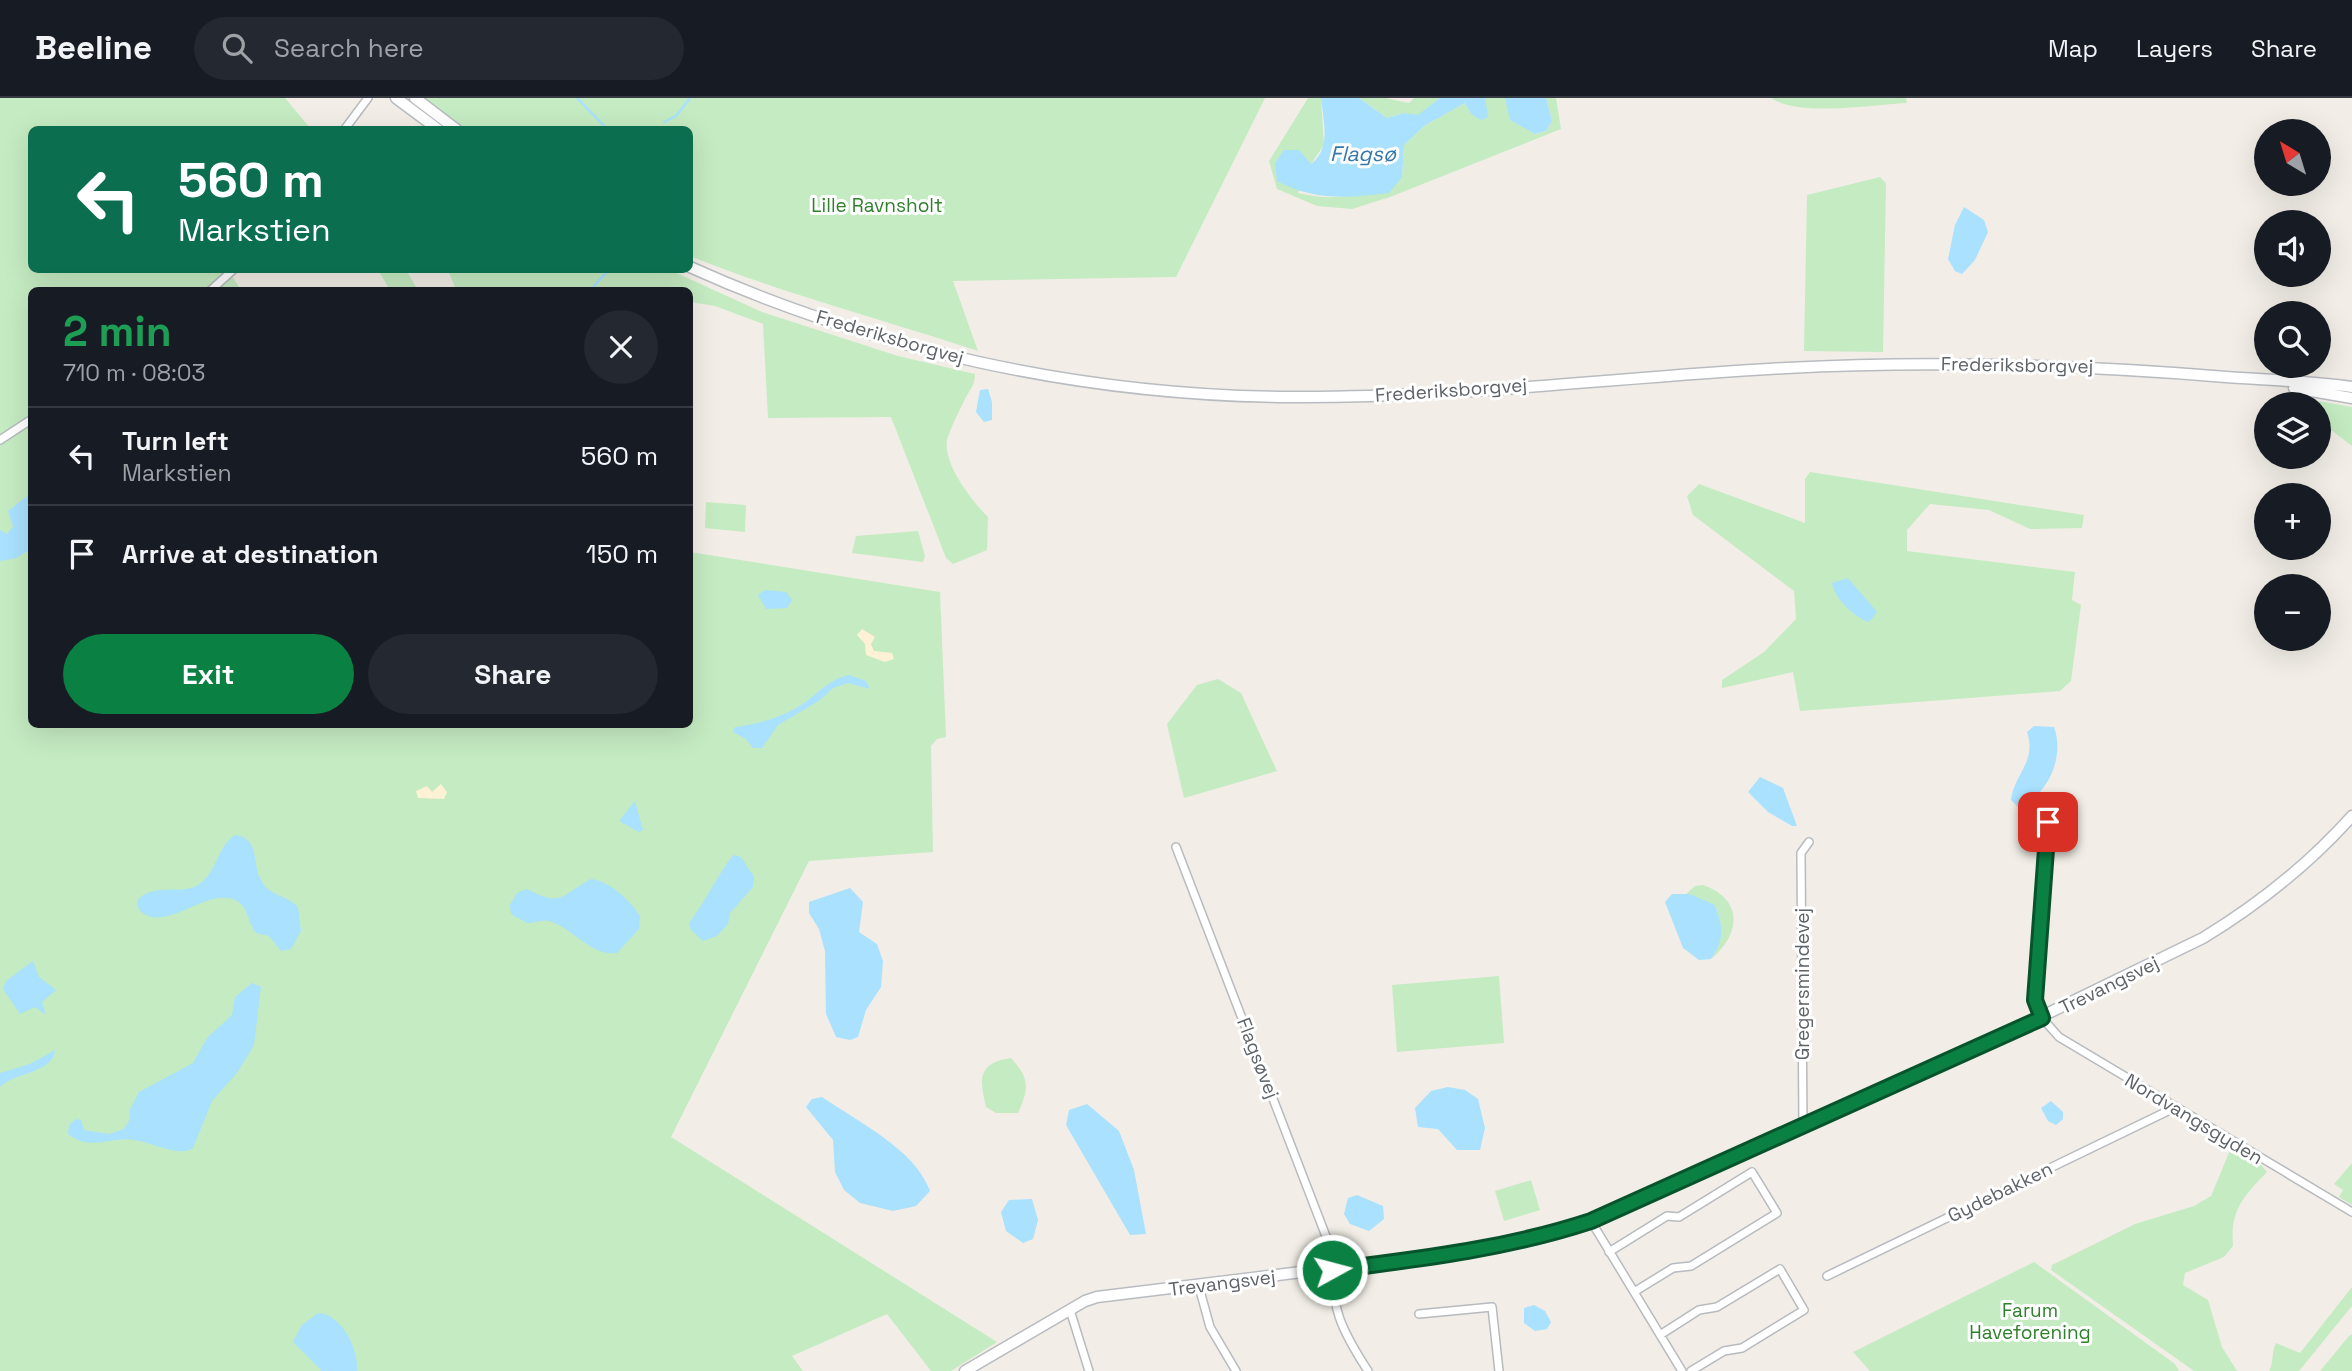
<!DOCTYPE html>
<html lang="en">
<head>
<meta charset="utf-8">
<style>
  body { margin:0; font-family:"Space Grotesk",sans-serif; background:#242831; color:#f1f3f6; height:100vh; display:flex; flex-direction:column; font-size:26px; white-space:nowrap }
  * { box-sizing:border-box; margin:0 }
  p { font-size:23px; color:#9ea1a6 }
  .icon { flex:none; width:38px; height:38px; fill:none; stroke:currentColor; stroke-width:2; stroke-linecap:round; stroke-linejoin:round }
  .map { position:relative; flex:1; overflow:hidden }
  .panel { position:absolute; left:28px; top:189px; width:665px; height:441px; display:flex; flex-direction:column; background:#171b24; border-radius:10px; box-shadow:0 7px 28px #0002 }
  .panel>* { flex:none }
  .banner { position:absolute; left:28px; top:28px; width:665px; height:147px; border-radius:10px; box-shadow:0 7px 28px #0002; background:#0b6e4f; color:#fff; overflow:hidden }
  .needle { width:46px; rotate:322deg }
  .tools { position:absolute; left:2254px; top:21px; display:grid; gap:14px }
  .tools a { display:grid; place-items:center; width:77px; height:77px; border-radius:50%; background:#171b24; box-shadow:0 7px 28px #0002; font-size:35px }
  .pin { position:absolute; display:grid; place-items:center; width:60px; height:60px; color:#fff; margin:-30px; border-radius:14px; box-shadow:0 4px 10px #0006 }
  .me { position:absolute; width:77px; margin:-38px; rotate:83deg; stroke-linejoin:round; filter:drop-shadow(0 0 5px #0008) }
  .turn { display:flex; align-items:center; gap:24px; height:147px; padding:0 35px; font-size:32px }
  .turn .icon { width:91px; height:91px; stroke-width:2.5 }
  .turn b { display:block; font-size:49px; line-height:60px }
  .round { display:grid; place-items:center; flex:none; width:74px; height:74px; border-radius:37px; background:#242831 }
  .head { display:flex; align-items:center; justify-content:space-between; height:119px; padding:0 35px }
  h1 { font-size:42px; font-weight:700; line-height:52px; color:#1e9e55 }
  .button { display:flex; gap:14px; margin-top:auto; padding:14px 35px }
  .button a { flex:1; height:80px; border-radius:42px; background:#0b8043; color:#fff; font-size:28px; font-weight:700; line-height:80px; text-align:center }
  .button a+a { background:#242831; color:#f1f3f6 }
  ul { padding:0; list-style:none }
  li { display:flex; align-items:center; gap:21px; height:98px; padding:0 35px; border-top:2px solid #363941 }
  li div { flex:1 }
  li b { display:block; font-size:26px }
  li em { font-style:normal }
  header { display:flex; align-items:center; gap:42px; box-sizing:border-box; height:98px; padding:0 35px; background:#171b24; border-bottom:2px solid #363941 }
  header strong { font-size:33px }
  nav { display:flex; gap:38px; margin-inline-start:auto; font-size:24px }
  .search { width:490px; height:63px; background:#242831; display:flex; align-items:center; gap:18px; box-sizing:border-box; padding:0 24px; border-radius:38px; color:#9ea1a6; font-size:26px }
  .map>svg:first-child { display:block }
  .green { fill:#c5ebc2 }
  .sand { fill:#fef1d6 }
  .water { fill:#a9e1ff }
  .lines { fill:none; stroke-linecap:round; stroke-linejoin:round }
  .stream { stroke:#a9e1ff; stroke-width:2.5 }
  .street-casing { stroke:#b7babe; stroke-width:10 }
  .secondary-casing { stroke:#b8bcc1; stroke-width:13 }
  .street { stroke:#fff; stroke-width:7 }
  .secondary { stroke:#fff; stroke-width:10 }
  .route-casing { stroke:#07532c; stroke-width:18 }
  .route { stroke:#0b8043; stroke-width:12 }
  .labels { text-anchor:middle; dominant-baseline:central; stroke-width:6; stroke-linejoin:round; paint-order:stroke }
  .park-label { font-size:19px; fill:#2f812c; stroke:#fff }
  .street-label { font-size:19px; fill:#5e6368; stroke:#fff }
  .water-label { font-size:21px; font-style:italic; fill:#3677a9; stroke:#fff }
</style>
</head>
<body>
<header>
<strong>Beeline</strong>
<div class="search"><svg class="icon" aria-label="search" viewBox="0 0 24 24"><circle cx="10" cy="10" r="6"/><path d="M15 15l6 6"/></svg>Search here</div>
<nav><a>Map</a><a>Layers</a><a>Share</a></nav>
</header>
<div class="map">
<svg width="2352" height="1273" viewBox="0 0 2352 1273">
  <rect width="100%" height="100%" fill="#f2eee7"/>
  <path class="green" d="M0,0H285L311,31L32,32V172H238L232,178L241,192H32V626H690V454L940,494L946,639L937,641L931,648L933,754L809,763L671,1039L997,1244L951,1273H931L887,1216L792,1258L803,1273H0Z
    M424,0H1265L1176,179L953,183L978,253C882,221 784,196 690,158V32L466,31Z
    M1308,0H1321L1324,47L1311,66L1298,95C1341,105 1363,96 1402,79L1404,47L1424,28L1465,5L1471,16L1485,0H1505L1511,22L1536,36L1546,33L1552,23L1546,0H1556L1561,31L1390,99L1352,111L1317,108L1277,91L1269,63Z
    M1359,0H1385L1409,5L1414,0H1440L1418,18L1404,15L1387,20Z
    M1771,0H1906L1907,5C1871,7 1800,19 1771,0Z
    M1880,79L1886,85L1883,254L1804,253L1807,97Z
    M378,172H406L418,192H390Z
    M448,172H670L762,214L898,258L975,276C975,288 970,291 965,301C961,309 949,334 947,342C943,366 972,403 988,419L987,452L953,466L946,460L891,319L768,320L763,226L715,208L690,204V192H456Z
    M2313,302L2352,309V348L2319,323V306H2313Z
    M1810,374L2084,417L2082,430L2030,431L1989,412L1930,406L1907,432V453L2075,474L2072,502L2081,507L2071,583L2060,593L1800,613L1793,574L1722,590V582L1764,554L1796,521L1794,493L1693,417L1687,398L1699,386L1805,425V381Z
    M706,404L746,407L745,434L705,430Z
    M918,433L925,458L923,464L852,455L856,438Z
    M1218,581L1241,595L1277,673L1184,700L1167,626L1197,587Z
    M1703,787C1743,801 1742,835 1711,861C1724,842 1723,828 1715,807L1686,796L1695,788Z
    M1499,878L1504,945L1397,954L1392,887Z
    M1011,960C1030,981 1029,990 1018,1015H996L986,1009C979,980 978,965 1011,960Z
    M2231,1050L2261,1067L2267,1074C2243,1099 2230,1112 2233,1148L2224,1159L2185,1175L2183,1187L2208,1202L2222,1249L2237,1273H2194L2051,1172L2052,1167L2135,1126L2194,1108L2211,1098Z
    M2352,1065V1107L2339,1099L2343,1092L2334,1086Z
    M1531,1082L1540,1112L1504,1123L1495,1093Z
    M2034,1164L2175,1266L2179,1273H1870L1853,1254Z
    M2352,1189V1208L2299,1273H2269C2274,1264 2271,1255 2276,1245L2300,1255Z
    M2352,1236V1273H2320L2349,1238Z"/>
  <path class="sand" d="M862,531L875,539L871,546L874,553L892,555L894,561L885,564L866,557L865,546L857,537Z
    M441,686L447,694L444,701L418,700L416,693L427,688L432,694Z"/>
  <path class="water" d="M1321,0H1359L1387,20L1404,15L1418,17L1440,0H1485L1488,19L1481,22L1471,16L1465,5L1424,28L1404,47L1402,79L1389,95C1348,100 1314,103 1277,83L1275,65L1284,52H1299L1311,66C1332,50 1323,22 1321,0Z
    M1505,0H1546L1552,23L1546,33L1535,36L1510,22Z
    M1964,109L1984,122L1988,134L1975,162L1962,176L1955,173L1948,161L1955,127Z
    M988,291L992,304V322L984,324L976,314L980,292Z
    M31,395V451L16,460L0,463V432L7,436L13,429L8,413Z
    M1848,480L1877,514L1869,524C1855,520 1834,500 1832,485Z
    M765,492L786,494L792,502L787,510L766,511L758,497Z
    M849,577L866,583L870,591L848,585L833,590L820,602L778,627L762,650H753L746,641L733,634L735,629C757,626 777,621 798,609C816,598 827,582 849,577Z
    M2034,628L2054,629C2065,659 2048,698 2018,709L2011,702C2014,676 2037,664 2027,634Z
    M1760,679L1783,690L1797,728H1792L1768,714L1748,694Z
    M635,703L643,732L639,734L619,723Z
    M235,737C260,740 252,764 260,780C268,799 286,796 298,809L301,833L291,851L281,853L269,838L256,835C248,825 248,809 237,803C207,787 165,838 139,812L137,804C148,785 176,796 194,789C217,779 215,750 235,737Z
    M734,757L741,759L754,779L753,789L730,815L728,826L717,838L703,843L691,832L689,825C701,811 727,761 734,757Z
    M591,781C609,783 630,802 640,818L639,831L617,855C591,859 572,829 549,823C541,821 535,825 527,825L511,816L510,807L517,795L527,791C563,810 561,797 591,781Z
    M850,790L863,804L859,834L877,846L883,863L881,889L866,912L858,939L850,942L836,939L826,916L825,853L819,831L809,815V804Z
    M1672,796H1690L1715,807C1723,828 1725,842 1711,861L1699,862L1683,850L1665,804Z
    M33,863L39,879L56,892L42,904L46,917L35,909L20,916L3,891L6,883Z
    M252,885L261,889L254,947L237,975L212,1003L193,1050C179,1060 151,1044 135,1042C110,1038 91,1054 68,1036L69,1027L76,1021L81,1022L84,1032L109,1036L124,1031L130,1021V1011L139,994L193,965L207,940L232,917L235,899Z
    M55,952C54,975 13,975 0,989V975L30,966Z
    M1448,989L1465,992L1478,1001L1485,1030L1480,1052H1457L1438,1031L1418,1029L1415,1010L1431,993Z
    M822,999C858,1024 915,1051 930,1093L916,1108L893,1113L860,1105L844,1092L835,1074L833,1042L806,1009L812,1001Z
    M2051,1003L2063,1014V1021L2056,1027L2048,1023L2041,1010Z
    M1087,1006L1119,1033L1134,1072L1146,1136L1130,1137L1066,1027L1069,1012Z
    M1357,1097L1383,1108L1384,1121L1369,1133L1350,1126L1344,1116L1348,1100Z
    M1032,1101L1038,1122L1033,1141L1023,1145L1006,1133L1001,1114L1009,1102Z
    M1534,1207L1545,1213L1551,1224L1547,1231L1535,1233L1524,1225V1210Z
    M318,1215C342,1216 359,1252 357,1273H322L293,1244L302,1227Z"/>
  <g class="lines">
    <path class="stream" d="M577,0L608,32
      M664,24L676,18L690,0
      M590,192L609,172"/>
    <g class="street-casing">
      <path id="street" d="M344,32L368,0
        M211,192L233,172
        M0,342L32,321
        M2048,724L2035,902L2042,920L2059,939L2352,1114
        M1176,749L1334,1159C1329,1208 1342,1233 1368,1273
        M1803,1030L1801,755L1809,744
        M1591,1123L1682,1273
        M1609,1154L1667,1118L1679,1119L1752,1074L1777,1115L1691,1168L1673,1170L1634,1194
        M1827,1178L2174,1010
        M1199,1189L1210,1229L1236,1273
        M1070,1212L1089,1273
        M1419,1216L1492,1209L1499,1273
        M1660,1237L1699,1212L1717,1209L1780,1171L1804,1212L1742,1250L1724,1253L1691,1273"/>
    </g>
    <g class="secondary-casing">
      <path id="secondary" d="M396,0L439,32
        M415,0L457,32
        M690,169C874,252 1078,296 1280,299C1449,301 1618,279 1786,270C1934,262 2079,267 2226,279C2268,282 2310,283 2352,289
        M2294,290L2352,300
        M965,1273L1085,1203L1097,1199L1482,1152L1536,1141L1591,1123L1927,974L2203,840C2259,806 2308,767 2352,718"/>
    </g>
    <use href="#street" class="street"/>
    <use href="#secondary" class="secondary"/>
  </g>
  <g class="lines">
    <g class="route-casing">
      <path id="route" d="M1332,1172C1420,1161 1506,1151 1591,1123L2042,920L2035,902L2048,724"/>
    </g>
    <use href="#route" class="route"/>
  </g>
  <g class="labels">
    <g class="park-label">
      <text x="877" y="107">Lille Ravnsholt</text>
      <text x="2030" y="1212">Farum<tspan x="2030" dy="22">Haveforening</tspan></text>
    </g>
    <g class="street-label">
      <text transform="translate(890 239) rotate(16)">Frederiksborgvej</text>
      <text transform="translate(2017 267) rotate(1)">Frederiksborgvej</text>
      <text transform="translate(1451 292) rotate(-4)">Frederiksborgvej</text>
      <text transform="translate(1802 886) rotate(-90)">Gregersmindevej</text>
      <text transform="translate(2109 887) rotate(-26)">Trevangsvej</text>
      <text transform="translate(1258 960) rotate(69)">Flagsøvej</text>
      <text transform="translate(2194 1021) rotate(31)">Nordvangsgyden</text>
      <text transform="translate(2000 1094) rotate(-26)">Gydebakken</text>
      <text transform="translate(1222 1185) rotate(-7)">Trevangsvej</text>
    </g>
    <g class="water-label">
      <text x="1363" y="55">Flagsø</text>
    </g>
  </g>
</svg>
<div class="tools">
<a><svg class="needle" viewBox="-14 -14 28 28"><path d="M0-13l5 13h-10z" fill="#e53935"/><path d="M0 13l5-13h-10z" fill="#9ea1a6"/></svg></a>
<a><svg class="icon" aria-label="sound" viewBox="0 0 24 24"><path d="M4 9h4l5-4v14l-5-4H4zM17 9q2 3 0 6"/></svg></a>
<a><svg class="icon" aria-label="search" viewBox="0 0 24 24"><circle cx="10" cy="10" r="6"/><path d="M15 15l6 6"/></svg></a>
<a><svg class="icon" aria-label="layers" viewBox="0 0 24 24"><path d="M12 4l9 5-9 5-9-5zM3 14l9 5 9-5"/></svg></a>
<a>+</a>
<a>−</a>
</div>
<div class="pin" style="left:2048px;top:724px;background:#d93025"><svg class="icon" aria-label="arrive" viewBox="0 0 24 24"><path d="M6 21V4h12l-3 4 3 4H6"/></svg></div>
<svg class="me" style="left:1332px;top:1172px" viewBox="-20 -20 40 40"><circle r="17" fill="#0b8043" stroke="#fff" stroke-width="3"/><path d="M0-11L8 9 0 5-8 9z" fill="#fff"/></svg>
<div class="banner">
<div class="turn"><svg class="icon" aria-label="left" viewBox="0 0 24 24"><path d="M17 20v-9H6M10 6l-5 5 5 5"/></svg><div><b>560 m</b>Markstien</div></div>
</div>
<section class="panel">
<div class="head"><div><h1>2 min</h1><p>710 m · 08:03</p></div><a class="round"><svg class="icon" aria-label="close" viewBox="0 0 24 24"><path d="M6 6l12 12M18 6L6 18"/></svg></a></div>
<ul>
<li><svg class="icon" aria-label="left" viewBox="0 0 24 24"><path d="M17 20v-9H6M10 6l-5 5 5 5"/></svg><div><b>Turn left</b><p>Markstien</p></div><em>560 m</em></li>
<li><svg class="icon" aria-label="arrive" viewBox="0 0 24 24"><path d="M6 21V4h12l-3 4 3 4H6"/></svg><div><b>Arrive at destination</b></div><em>150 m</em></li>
</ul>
<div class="button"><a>Exit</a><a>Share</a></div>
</section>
</div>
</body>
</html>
